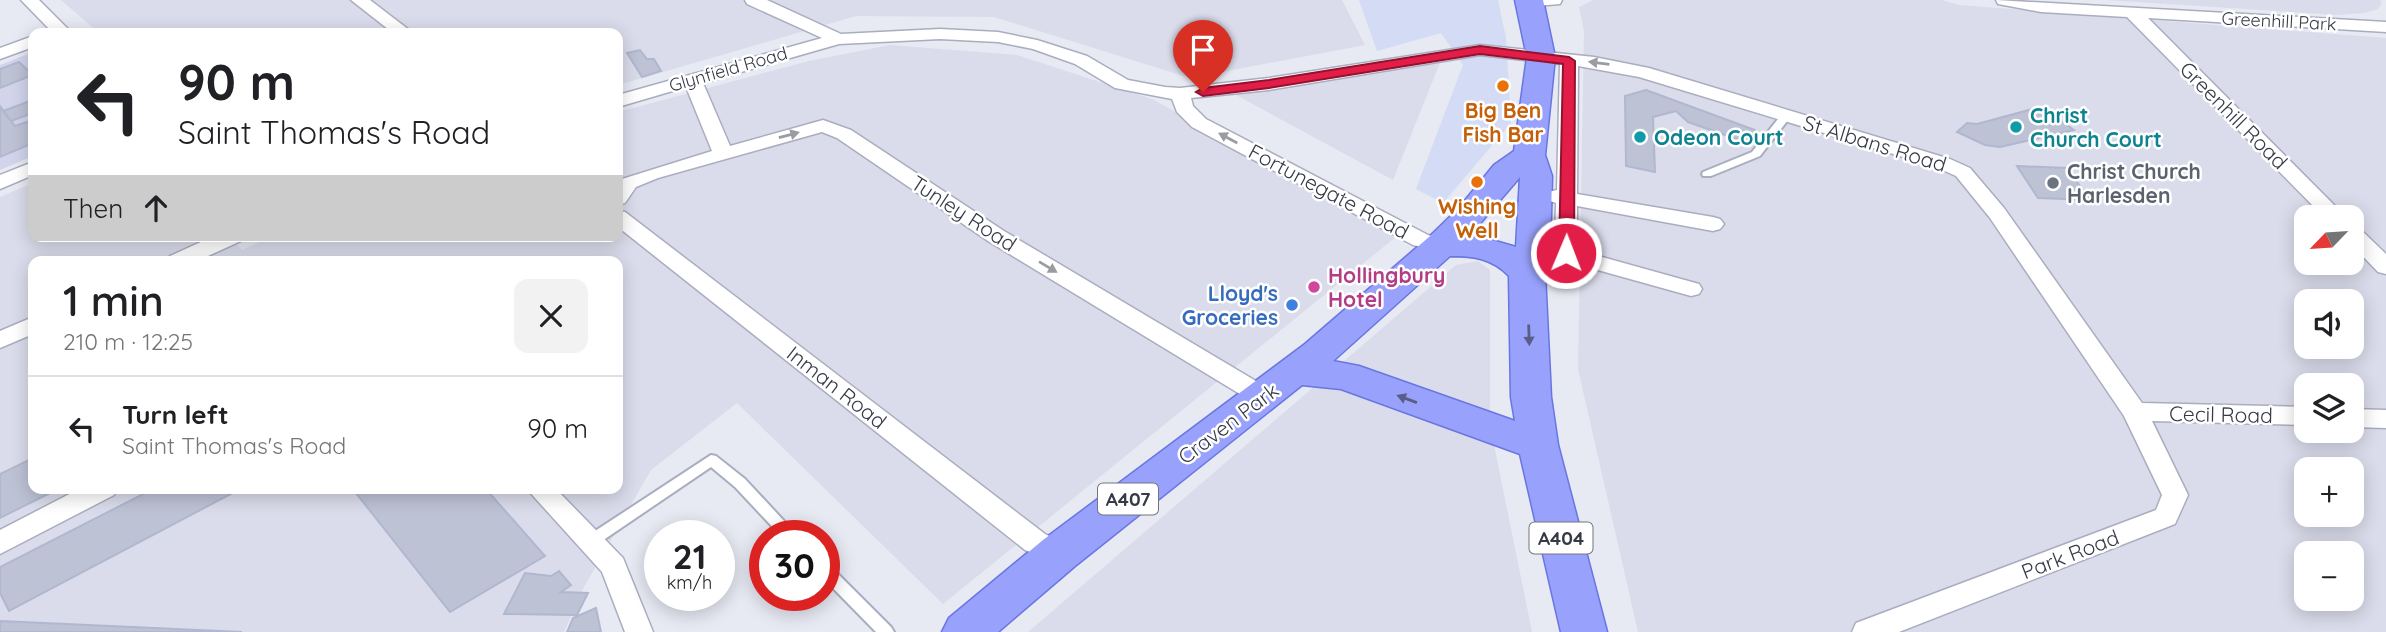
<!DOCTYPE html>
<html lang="en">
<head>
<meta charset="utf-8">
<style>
  body { margin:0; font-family:Quicksand,sans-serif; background:#f2f2f2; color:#202124; height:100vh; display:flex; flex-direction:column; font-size:26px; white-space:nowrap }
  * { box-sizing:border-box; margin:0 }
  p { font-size:23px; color:#757577 }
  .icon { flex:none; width:38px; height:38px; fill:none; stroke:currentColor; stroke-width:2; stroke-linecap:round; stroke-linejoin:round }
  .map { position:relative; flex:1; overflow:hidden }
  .side { position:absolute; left:28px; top:256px; width:595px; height:238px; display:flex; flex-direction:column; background:#fff; border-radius:14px; box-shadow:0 4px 18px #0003 }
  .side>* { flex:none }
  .banner { position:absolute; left:28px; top:28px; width:595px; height:214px; border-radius:14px; box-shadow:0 4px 18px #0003; background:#fff; color:#202124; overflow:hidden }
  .needle { width:46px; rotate:245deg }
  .controls { position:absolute; left:2294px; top:205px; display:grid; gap:14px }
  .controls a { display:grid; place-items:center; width:70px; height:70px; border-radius:14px; background:#fff; box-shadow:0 4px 18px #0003; font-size:35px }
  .speed { position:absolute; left:644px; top:520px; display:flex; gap:14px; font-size:35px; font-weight:700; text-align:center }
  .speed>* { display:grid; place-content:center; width:91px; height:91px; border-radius:50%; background:#fff; box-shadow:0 4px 18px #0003; line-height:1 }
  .speed small { font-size:18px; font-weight:400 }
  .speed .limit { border:10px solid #d22; background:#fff; color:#111 }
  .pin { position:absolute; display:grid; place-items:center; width:60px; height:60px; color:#fff; margin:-72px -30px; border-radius:50% 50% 50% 0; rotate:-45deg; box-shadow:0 0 7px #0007 }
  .pin .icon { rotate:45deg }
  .me { position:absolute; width:77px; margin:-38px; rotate:1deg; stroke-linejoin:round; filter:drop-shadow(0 0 5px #0008) }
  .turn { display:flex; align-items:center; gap:24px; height:147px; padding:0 35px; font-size:32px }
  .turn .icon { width:91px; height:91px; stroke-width:2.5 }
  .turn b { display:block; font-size:49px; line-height:60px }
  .then { display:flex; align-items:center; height:66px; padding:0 35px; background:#0003; gap:14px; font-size:26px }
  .round { display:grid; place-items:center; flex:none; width:74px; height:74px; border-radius:14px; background:#f2f2f2 }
  .overview { display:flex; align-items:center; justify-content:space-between; height:119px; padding:0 35px }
  h1 { font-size:42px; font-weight:600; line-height:52px }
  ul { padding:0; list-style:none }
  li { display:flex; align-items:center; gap:21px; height:105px; padding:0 35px; border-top:2px solid #e0e0e0 }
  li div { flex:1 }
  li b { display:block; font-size:26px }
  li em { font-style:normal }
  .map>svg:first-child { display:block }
  .residential { fill:#dadceb; fill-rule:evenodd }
  .commercial { fill:#d3dbf5 }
  .education { fill:#d2d4ec }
  .building { fill:#bdc2d5; stroke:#b0b7cf; stroke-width:2 }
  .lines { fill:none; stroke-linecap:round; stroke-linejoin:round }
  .lane-casing { stroke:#aaadbf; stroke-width:4 }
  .street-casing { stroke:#aaadbf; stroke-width:3 }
  .primary-casing { stroke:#6876e1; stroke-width:3 }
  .lane { fill:#fff; fill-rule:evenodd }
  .street { fill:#fff; fill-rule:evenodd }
  .primary { fill:#98a2fc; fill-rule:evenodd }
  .oneway { fill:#9a9ca2 }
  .oneway2 { fill:#585e86 }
  .route { fill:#e11d48; stroke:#92132f; stroke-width:2 }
  .food-dot { fill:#e8710a; stroke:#fff; stroke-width:2.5 }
  .culture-dot { fill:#0f9aa8; stroke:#fff; stroke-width:2.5 }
  .worship-dot { fill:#6b7280; stroke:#fff; stroke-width:2.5 }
  .hotel-dot { fill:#d1479c; stroke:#fff; stroke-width:2.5 }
  .shop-dot { fill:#3f7fe0; stroke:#fff; stroke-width:2.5 }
  .labels { text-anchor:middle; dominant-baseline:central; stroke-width:5; stroke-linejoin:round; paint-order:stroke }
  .far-street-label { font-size:18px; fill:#363a46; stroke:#fff }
  .shield { fill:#fff; stroke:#72757e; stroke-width:2 }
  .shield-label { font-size:19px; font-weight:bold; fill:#363a46 }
  .food-label { font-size:21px; font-weight:bold; fill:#c56008; stroke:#fff }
  .culture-label { font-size:21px; font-weight:bold; fill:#0d838f; stroke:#fff; text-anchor:start }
  .street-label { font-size:21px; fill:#363a46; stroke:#fff }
  .worship-label { font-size:21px; font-weight:bold; fill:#5b616d; stroke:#fff; text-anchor:start }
  .hotel-label { font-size:21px; font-weight:bold; fill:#b23c85; stroke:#fff; text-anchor:start }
  .shop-label { font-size:21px; font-weight:bold; fill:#366cbe; stroke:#fff; text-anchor:end }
</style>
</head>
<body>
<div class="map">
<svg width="2386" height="632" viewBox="0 0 2386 632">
  <rect width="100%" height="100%" fill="#e7e9f3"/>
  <path class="residential" d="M61,0H1342L1365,45L1190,78L994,17L856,16L618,85V33H99Z
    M1593,0H1942L1959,5L2386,38V632H1638L1578,369L1584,32L1579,7ZM2306,217H2352V262H2306ZM2306,301H2352V346H2306ZM2306,385H2352V430H2306ZM2306,469H2352V514H2306ZM2306,553H2352V598H2306Z
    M2105,0H2380L2382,3L2378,9L2365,13L2337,15Z
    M890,45L1017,55L1152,99L1397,236L943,604L737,403L651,470L584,587L564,632H0V197L33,183V236H229L242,250L273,236H618V112L809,61ZM33,261H618V488H33Z
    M1441,60L1393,180L1225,89Z
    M1478,261L1490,270V425L1532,632H1028L1456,265Z"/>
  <path class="commercial" d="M1359,0H1498L1506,38L1511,123L1443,203L1416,189L1463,65L1441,33L1377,51Z"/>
  <path class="education" d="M33,52V156L0,170V65Z"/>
  <path class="building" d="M640,50L647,59H654L661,71L642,77L627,53Z
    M19,62L33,75L0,88V69Z
    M1646,90L1755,130L1748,143L1688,122L1676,111L1653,117L1655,172L1626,166L1625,96Z
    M33,100V113L11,121L3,111Z
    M0,106L15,126L33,120V143L0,157Z
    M2040,107L2074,130L2000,147L1985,145L1957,132L1967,123L1977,124Z
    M2017,166L2067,168L2090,200L2038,198Z
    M33,458V488H60L0,518V474Z
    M155,488H242L9,611L0,593V567Z
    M352,488H485L545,556L450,612Z
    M559,571L571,585L561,592L588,593L577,615L504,614L525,573L551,576Z
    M596,608L601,632H567L573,618Z
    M0,621L242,632H0Z"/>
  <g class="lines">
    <g class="lane-casing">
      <path id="lane" d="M1786,113L1791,116L1760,156L1711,176H1703L1702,174L1703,172L1752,152L1782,114Z
        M711,455L716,456L745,479L798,536H781L735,487L711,467L596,545L591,547L586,545L584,541L586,537Z
        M824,563L829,565L891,627L894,632H876L824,579Z"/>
    </g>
    <g class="street-casing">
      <path id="street" d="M21,0H39L72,33H53Z
        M351,0H370L413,33H393Z
        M745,0H767L841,34L940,29L998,32L1037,40L1087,56L1128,80L1165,87L1180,88L1269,78L1480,45L1594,57L1649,68L1950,159L1970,168L2004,208L2142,403L2306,407V425L2152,421L2188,495L2175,524L1899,632H1852L1856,623L2156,510L2162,495L2124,416L1990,218L1956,176L1936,167L1639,77L1578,66L1577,194L1713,217L1720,219L1724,224L1720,229L1713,231L1577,206V250L1699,284L1702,289L1699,294L1691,296L1544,255L1541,250L1544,245L1555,244L1556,203L1547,200L1544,196L1547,192L1557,190L1560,64L1480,55L1269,90L1191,98L1193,106L1206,119L1428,235L1449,240L1452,245L1449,250L1441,252L1413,245L1192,127L1177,112L1172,99L1115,88L1075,64L1033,49L998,42L940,39L839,44L703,83L730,146L823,120L851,130L1004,231L1271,390L1274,396L1271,402L1262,405L1253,402L988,241L837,138L822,132L658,178L636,187L625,203L618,205V184L622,179L712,151L686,87L618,107V95L822,38L747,4Z
        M1524,0H1562L1560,4L1524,7L1522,3Z
        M1996,0L2386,22V32L2148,18L2346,217H2324L2127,17L2041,12L1998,4Z
        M33,36V47L0,59V48Z
        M33,162V175L0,189V175Z
        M618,211L625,212L1045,534L1069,545L1073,553L1069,561L1059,564L1025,550L618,227Z
        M2352,226L2359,228L2386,254V274L2378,272L2352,245Z
        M214,236H243L241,241L197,261H167L170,256Z
        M33,317V334L0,348V331Z
        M2352,409L2386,410V428L2352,427Z
        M81,488H118L114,495L0,554V530Z
        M526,488H555L623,558L653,632H625L602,572Z"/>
    </g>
    <g class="primary-casing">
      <path id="primary" d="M1515,0H1543L1555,57L1545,155L1552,176L1550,257L1545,273L1551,397L1558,445L1607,632H1561L1520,454L1341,389L1302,385L1075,566L998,632H942L949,618L1043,540L1305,344L1429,237L1458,209L1494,165L1514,151L1527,57ZM1520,177L1516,247L1471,234ZM1450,256C1473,256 1492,258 1509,276L1511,397L1515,421L1359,366L1333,361Z"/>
    </g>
    <use href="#lane" class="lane"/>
    <use href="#street" class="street"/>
    <use href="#primary" class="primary"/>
  </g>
  <defs><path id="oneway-solid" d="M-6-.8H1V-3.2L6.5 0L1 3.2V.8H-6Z" transform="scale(1.75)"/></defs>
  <g class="oneway">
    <use href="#oneway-solid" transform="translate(1599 63) rotate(-173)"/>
    <use href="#oneway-solid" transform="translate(789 135) rotate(-15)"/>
    <use href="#oneway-solid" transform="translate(1228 138) rotate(-152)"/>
    <use href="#oneway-solid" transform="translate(1048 267) rotate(31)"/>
  </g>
  <g class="oneway2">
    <use href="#oneway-solid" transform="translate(1529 335) rotate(88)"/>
    <use href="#oneway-solid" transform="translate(1407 399) rotate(-160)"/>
  </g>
  <path class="route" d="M1480,46L1569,57L1575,61L1574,253L1571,257H1561L1559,253L1563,64L1480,54L1269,88L1203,96L1196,92L1203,88L1269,80Z"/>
  <g class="food-dot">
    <circle cx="1503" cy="86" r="7"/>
    <circle cx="1477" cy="182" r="7"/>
  </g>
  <g class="culture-dot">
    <circle cx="2016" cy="127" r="7"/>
    <circle cx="1640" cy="137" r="7"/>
  </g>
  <circle class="worship-dot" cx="2053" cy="183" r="7"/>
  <circle class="hotel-dot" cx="1314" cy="287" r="7"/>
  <circle class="shop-dot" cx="1292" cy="305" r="7"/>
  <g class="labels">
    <g class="far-street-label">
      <text transform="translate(2279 21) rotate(3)">Greenhill Park</text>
      <text transform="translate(728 69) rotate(-16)">Glynfield Road</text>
    </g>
    <g class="shield">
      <rect x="1098" y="483.5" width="60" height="31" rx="5"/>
      <rect x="1529.5" y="522.5" width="63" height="31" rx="5"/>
    </g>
    <g class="shield-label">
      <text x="1128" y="499">A407</text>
      <text x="1561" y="538">A404</text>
    </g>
    <g class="food-label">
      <text x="1503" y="110">Big Ben<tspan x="1503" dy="24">Fish Bar</tspan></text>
      <text x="1477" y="206">Wishing<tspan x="1477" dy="24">Well</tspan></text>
    </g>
    <g class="culture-label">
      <text x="2030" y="115">Christ<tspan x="2030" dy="24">Church Court</tspan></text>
      <text x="1654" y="137">Odeon Court</text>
    </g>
    <g class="street-label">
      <text transform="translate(2234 115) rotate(45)">Greenhill Road</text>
      <text transform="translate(1875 143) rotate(17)">St Albans Road</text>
      <text transform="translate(1329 191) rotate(28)">Fortunegate Road</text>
      <text transform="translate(964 213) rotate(33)">Tunley Road</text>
      <text transform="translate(837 387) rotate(38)">Inman Road</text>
      <text transform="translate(2221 414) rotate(1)">Cecil Road</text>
      <text transform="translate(1228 423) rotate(-37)">Craven Park</text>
      <text transform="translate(2070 554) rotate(-21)">Park Road</text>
    </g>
    <g class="worship-label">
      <text x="2067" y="171">Christ Church<tspan x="2067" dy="24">Harlesden</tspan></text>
    </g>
    <g class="hotel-label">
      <text x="1328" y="275">Hollingbury<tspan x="1328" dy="24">Hotel</tspan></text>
    </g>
    <g class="shop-label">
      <text x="1278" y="293">Lloyd's<tspan x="1278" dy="24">Groceries</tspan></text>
    </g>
  </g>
</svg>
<div class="controls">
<a><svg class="needle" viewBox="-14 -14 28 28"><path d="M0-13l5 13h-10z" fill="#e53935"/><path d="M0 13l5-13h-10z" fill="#757577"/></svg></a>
<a><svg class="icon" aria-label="sound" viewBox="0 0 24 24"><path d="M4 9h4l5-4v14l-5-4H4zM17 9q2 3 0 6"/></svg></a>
<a><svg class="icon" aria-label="layers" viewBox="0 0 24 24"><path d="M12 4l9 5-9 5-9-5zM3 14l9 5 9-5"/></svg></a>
<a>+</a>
<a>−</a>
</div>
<div class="speed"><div>21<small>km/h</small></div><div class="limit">30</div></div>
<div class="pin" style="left:1203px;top:92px;background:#d93025"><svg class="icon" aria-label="arrive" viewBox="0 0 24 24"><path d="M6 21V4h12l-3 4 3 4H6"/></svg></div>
<svg class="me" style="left:1566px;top:253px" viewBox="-20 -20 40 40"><circle r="17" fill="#e11d48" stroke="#fff" stroke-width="3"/><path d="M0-11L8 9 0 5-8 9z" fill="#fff"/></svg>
<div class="banner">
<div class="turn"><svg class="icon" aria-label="left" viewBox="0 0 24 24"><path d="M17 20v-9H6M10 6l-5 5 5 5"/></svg><div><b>90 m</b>Saint Thomas's Road</div></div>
<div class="then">Then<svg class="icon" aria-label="ahead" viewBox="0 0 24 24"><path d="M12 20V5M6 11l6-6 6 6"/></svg></div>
</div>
<section class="side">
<div class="overview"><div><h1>1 min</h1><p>210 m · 12:25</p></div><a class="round"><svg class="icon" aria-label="close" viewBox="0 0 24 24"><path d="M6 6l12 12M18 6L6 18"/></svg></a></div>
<ul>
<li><svg class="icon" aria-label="left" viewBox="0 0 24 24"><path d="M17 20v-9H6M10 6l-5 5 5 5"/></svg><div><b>Turn left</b><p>Saint Thomas's Road</p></div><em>90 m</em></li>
</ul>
</section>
</div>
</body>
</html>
